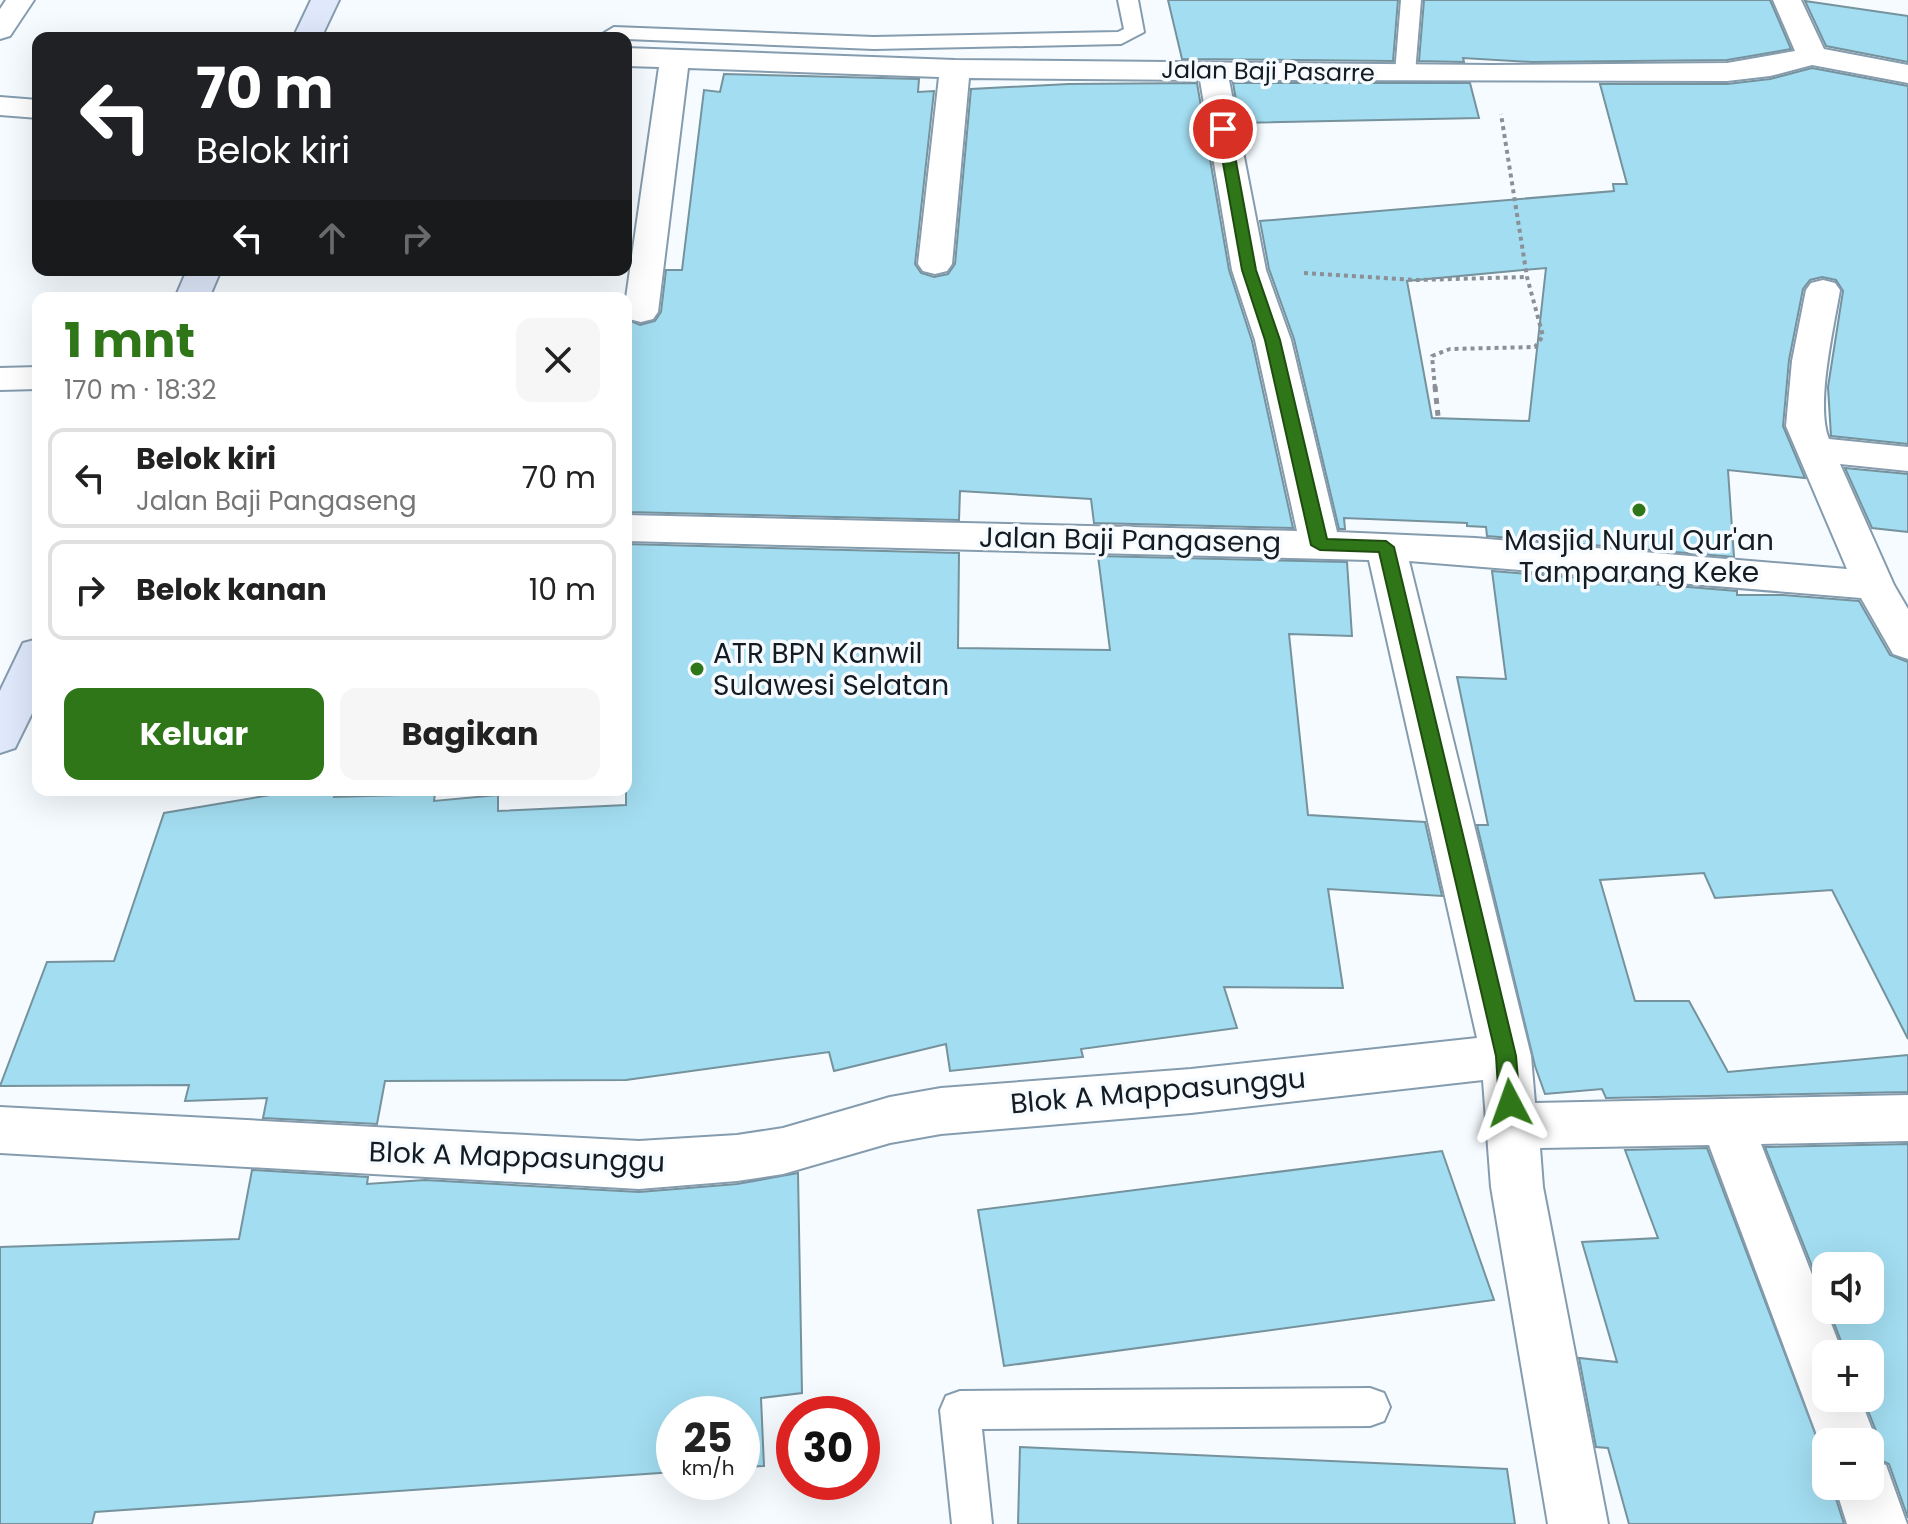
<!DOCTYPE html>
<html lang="id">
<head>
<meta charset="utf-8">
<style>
  body { margin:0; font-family:Poppins,sans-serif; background:#f6f6f6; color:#222; height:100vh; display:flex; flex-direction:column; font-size:30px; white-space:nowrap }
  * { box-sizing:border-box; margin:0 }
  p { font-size:26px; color:#767676 }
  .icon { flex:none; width:44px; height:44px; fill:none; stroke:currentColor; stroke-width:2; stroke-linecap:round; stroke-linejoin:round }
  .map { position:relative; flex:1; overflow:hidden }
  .side { position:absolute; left:32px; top:292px; width:600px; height:504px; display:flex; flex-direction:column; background:#fff; border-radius:16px; box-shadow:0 8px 32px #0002 }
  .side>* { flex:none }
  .banner { position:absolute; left:32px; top:32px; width:600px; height:244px; border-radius:16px; box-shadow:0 8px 32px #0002; background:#202124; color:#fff; overflow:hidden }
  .tools { position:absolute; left:1812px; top:1252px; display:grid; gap:16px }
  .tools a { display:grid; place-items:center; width:72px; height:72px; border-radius:16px; background:#fff; box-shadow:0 8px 32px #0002; font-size:40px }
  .speed { position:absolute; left:656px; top:1396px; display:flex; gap:16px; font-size:40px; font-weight:700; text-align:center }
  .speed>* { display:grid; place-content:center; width:104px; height:104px; border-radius:50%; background:#fff; box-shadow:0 8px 32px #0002; line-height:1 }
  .speed small { font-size:20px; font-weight:400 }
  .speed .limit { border:12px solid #d22; background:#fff; color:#111 }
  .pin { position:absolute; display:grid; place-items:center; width:68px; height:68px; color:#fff; margin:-34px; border:4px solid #fff; border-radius:50%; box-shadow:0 2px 8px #0007 }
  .me { position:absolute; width:88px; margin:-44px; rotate:356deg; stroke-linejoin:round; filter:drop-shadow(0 0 6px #0008) }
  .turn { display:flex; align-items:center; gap:28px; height:168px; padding:0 32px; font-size:36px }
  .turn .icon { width:104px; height:104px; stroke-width:2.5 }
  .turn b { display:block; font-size:56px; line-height:68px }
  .lanes { display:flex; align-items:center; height:76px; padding:0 32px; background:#0003; justify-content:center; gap:40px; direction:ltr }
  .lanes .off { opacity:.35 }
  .round { display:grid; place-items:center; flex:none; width:84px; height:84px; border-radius:16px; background:#f6f6f6 }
  .head { display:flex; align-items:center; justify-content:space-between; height:136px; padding:0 32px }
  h1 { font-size:48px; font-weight:700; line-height:60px; color:#2f7619 }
  .button { display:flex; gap:16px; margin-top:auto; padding:16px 32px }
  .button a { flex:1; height:92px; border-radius:16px; background:#2f7619; color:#fff; font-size:32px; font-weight:700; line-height:92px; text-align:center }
  .button a+a { background:#f6f6f6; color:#222 }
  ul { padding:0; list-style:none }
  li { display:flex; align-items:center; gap:24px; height:100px; margin:0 16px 12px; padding:0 16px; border:4px solid #e0e0e0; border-radius:16px }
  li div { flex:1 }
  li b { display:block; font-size:30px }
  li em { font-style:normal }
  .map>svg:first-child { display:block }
  .building { fill:#a3ddf1; stroke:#75929d; stroke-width:2; fill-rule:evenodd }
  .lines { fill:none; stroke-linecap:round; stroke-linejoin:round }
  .service-casing { stroke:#859cae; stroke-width:4 }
  .minor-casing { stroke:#859cae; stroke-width:4 }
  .secondary-casing { stroke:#859cae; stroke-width:4 }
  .path-far1 { stroke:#8a9096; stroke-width:4; stroke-dasharray:4 4; stroke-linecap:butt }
  .path { stroke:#8a9096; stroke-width:5; stroke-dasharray:6 6; stroke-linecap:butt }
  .service { fill:#fff; fill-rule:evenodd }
  .minor { fill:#fff; fill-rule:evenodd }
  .secondary { fill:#dfe9fb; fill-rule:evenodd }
  .route { fill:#2f7619; stroke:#1f4d10; stroke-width:2 }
  .poi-dot { fill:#2f7619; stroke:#f6fbff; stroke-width:3 }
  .labels { text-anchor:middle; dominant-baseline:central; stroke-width:7; stroke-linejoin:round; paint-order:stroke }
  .far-street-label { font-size:24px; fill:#141c23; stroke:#f6fbff }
  .street-label { font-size:28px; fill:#141c23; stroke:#f6fbff }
  .poi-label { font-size:28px; fill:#141c23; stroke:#f6fbff }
</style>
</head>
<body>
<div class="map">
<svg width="1908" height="1524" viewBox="0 0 1908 1524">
  <rect width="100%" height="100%" fill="#f6fbff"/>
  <path class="building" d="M1168,0H1398L1393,61L1182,59Z
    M1424,0H1770L1791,49L1727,60L1532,62L1463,58L1464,62L1419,61Z
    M1805,1L1908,16V62L1826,46Z
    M1812,68L1908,86V444L1831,436L1828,387L1843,291L1836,280L1822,277L1810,280L1803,289L1789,360L1783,426L1805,478L1728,470L1734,557L1487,536L1486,527L1467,526V523L1344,518L1345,529H1339L1294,339L1269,269L1260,221L1614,191L1613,184H1627L1600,84H1727L1770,79ZM1546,268L1529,421L1432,418L1407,281Z
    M724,74L919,79L918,92L934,91L915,264L921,273L934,277L948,274L955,264L971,89L1069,84L1197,83L1229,270L1252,341L1293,528L1094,523L1091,499L960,491L959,520L626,512V319L640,325L655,321L661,312L666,270H682L704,90L720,92Z
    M1233,83H1470L1479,118L1240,123Z
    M1845,468L1908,474V532L1872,528Z
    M626,544L959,553L958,648L1110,650L1098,556L1347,562L1352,636L1289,634L1308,815L1425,822L1442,896L1328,889L1343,988L1224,987L1237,1028L1081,1049L1083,1057L950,1071L946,1044L834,1071L829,1052L626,1080L385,1081L377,1124L263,1118L267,1098L185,1101L189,1085L0,1086L47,962L114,961L164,813L300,790H336L334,797L435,794L434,801L498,795V811L626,805Z
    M1492,571L1737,591V595H1783L1859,601L1890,655L1908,662V1039L1832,890L1715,898L1704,873L1600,880L1635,1001H1689L1728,1072L1908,1055V1092L1606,1098L1602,1089L1545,1094L1535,1066L1477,825H1488L1457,677L1506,679Z
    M1908,1144V1518L1889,1464L1874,1457L1880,1441L1863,1398H1870V1354H1846L1829,1310H1870V1266H1826V1302L1765,1147Z
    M1707,1148L1826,1462V1486H1832L1844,1524H1629L1608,1448L1596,1447L1579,1358L1617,1362L1582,1242L1658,1238L1625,1150Z
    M1442,1151L1494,1300L1004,1366L978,1210Z
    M252,1170L368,1177L367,1184L425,1180L639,1192L737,1184L798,1173L802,1393L761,1398L764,1466L742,1467V1414H674V1472L95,1512L92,1524H0V1247L239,1239Z
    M1020,1447L1507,1469L1515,1524H1018Z"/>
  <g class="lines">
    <g class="service-casing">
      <path id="service" d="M1118,0H1138L1144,32L1121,44L874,49L626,39L607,37L604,33L614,27L874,37L1118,32L1124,29Z
        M1401,0H1421L1415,73L1405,79L1395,73Z
        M1370,1388L1384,1393L1390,1407L1384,1421L1370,1426L982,1429L992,1524H952L940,1410L946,1396L960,1391Z"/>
    </g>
    <g class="minor-casing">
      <path id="minor" d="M6,0H34L10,36L0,39V9Z
        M1773,0H1801L1824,49L1908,65V83L1812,65L1770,76L1727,81L1229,80L1266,270L1291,340L1337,532L1475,538L1847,569L1786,426L1792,361L1806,290L1811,283L1823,280L1835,283L1840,290C1834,327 1815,406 1829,439L1908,447V471L1840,464L1894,585L1908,609V659L1893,654L1861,598L1409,561L1531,1056L1535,1103L1908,1095V1141L1761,1144L1843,1354H1826V1398H1860L1877,1442L1870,1459L1886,1465L1907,1524H1847L1835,1486H1870V1442H1826V1459L1709,1145L1540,1148L1543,1187L1608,1524H1548L1491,1187L1483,1080L1191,1113L941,1134L890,1143L783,1174L737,1181L639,1189L0,1153V1107L639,1141L737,1135L783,1128L890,1097L941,1088L1191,1069L1477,1038L1369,560L626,541V515L1297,531L1255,340L1232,270L1200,80L969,78L952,264L947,271L935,274L923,271L918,264L939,77L688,68L658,312L653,319L641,322L629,319L626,298L659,67L626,66V48L955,60L1492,65L1727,63L1795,51Z
        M0,97L38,100V118L0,115Z
        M38,367V389L0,390V368Z"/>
    </g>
    <g class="secondary-casing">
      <path id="secondary" d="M311,0H339L321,38H293Z
        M187,270H221L209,298H175Z
        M38,639V701L15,748L0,753V691L23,643Z"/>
    </g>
    <path class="path-far1" d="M1304,273L1417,280L1527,277
      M1435,388L1432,356L1450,349L1535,347L1543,336L1527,277L1501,114"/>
    <path class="path" d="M1435,386L1438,416"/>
    <use href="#service" class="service"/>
    <use href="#minor" class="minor"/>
    <use href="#secondary" class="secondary"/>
  </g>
  <path class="route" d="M1223,125L1230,129L1256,270L1280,340L1327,539L1386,541L1394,547L1516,1056L1520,1103L1517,1109L1510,1112L1502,1109L1499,1103L1496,1056L1379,552L1320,550L1311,545L1265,340L1242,270L1217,129Z"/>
  <g class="poi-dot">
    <circle cx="1639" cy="510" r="8"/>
    <circle cx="697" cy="669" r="8"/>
  </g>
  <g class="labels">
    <g class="far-street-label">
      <text transform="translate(1268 71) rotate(1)">Jalan Baji Pasarre</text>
    </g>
    <g class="street-label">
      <text transform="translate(1130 540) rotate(1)">Jalan Baji Pangaseng</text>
      <text transform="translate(1158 1091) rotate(-5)">Blok A Mappasunggu</text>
      <text transform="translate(517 1157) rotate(2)">Blok A Mappasunggu</text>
    </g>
    <g class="poi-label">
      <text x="1639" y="540">Masjid Nurul Qur'an<tspan x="1639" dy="32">Tamparang Keke</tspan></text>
      <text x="713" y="653" text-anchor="start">ATR BPN Kanwil<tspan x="713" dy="32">Sulawesi Selatan</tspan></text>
    </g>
  </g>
</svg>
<div class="tools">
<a><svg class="icon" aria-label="sound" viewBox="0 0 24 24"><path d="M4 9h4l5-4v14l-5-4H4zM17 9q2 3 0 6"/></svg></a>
<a>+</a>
<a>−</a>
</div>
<div class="speed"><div>25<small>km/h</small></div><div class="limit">30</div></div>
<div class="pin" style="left:1223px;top:129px;background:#d93025"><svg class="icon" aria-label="arrive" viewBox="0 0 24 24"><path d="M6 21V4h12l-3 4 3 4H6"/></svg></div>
<svg class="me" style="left:1510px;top:1103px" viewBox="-20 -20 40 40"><path d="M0-17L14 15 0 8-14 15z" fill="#2f7619" stroke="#fff" stroke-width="4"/></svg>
<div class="banner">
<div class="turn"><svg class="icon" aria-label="left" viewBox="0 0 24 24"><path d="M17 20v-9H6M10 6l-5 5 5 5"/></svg><div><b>70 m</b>Belok kiri</div></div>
<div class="lanes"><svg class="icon" aria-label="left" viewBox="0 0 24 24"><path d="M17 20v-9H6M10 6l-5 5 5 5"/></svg><svg class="icon off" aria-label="ahead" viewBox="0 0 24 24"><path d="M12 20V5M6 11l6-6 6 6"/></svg><svg class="icon off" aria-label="right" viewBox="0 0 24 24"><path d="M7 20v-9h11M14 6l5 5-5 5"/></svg></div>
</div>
<section class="side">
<div class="head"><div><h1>1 mnt</h1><p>170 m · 18:32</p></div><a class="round"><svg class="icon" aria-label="close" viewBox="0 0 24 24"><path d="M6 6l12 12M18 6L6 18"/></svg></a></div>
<ul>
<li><svg class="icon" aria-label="left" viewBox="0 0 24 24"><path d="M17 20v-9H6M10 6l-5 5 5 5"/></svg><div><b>Belok kiri</b><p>Jalan Baji Pangaseng</p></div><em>70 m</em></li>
<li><svg class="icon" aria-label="right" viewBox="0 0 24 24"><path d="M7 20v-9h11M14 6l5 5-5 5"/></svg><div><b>Belok kanan</b></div><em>10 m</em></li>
</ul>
<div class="button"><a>Keluar</a><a>Bagikan</a></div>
</section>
</div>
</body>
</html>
